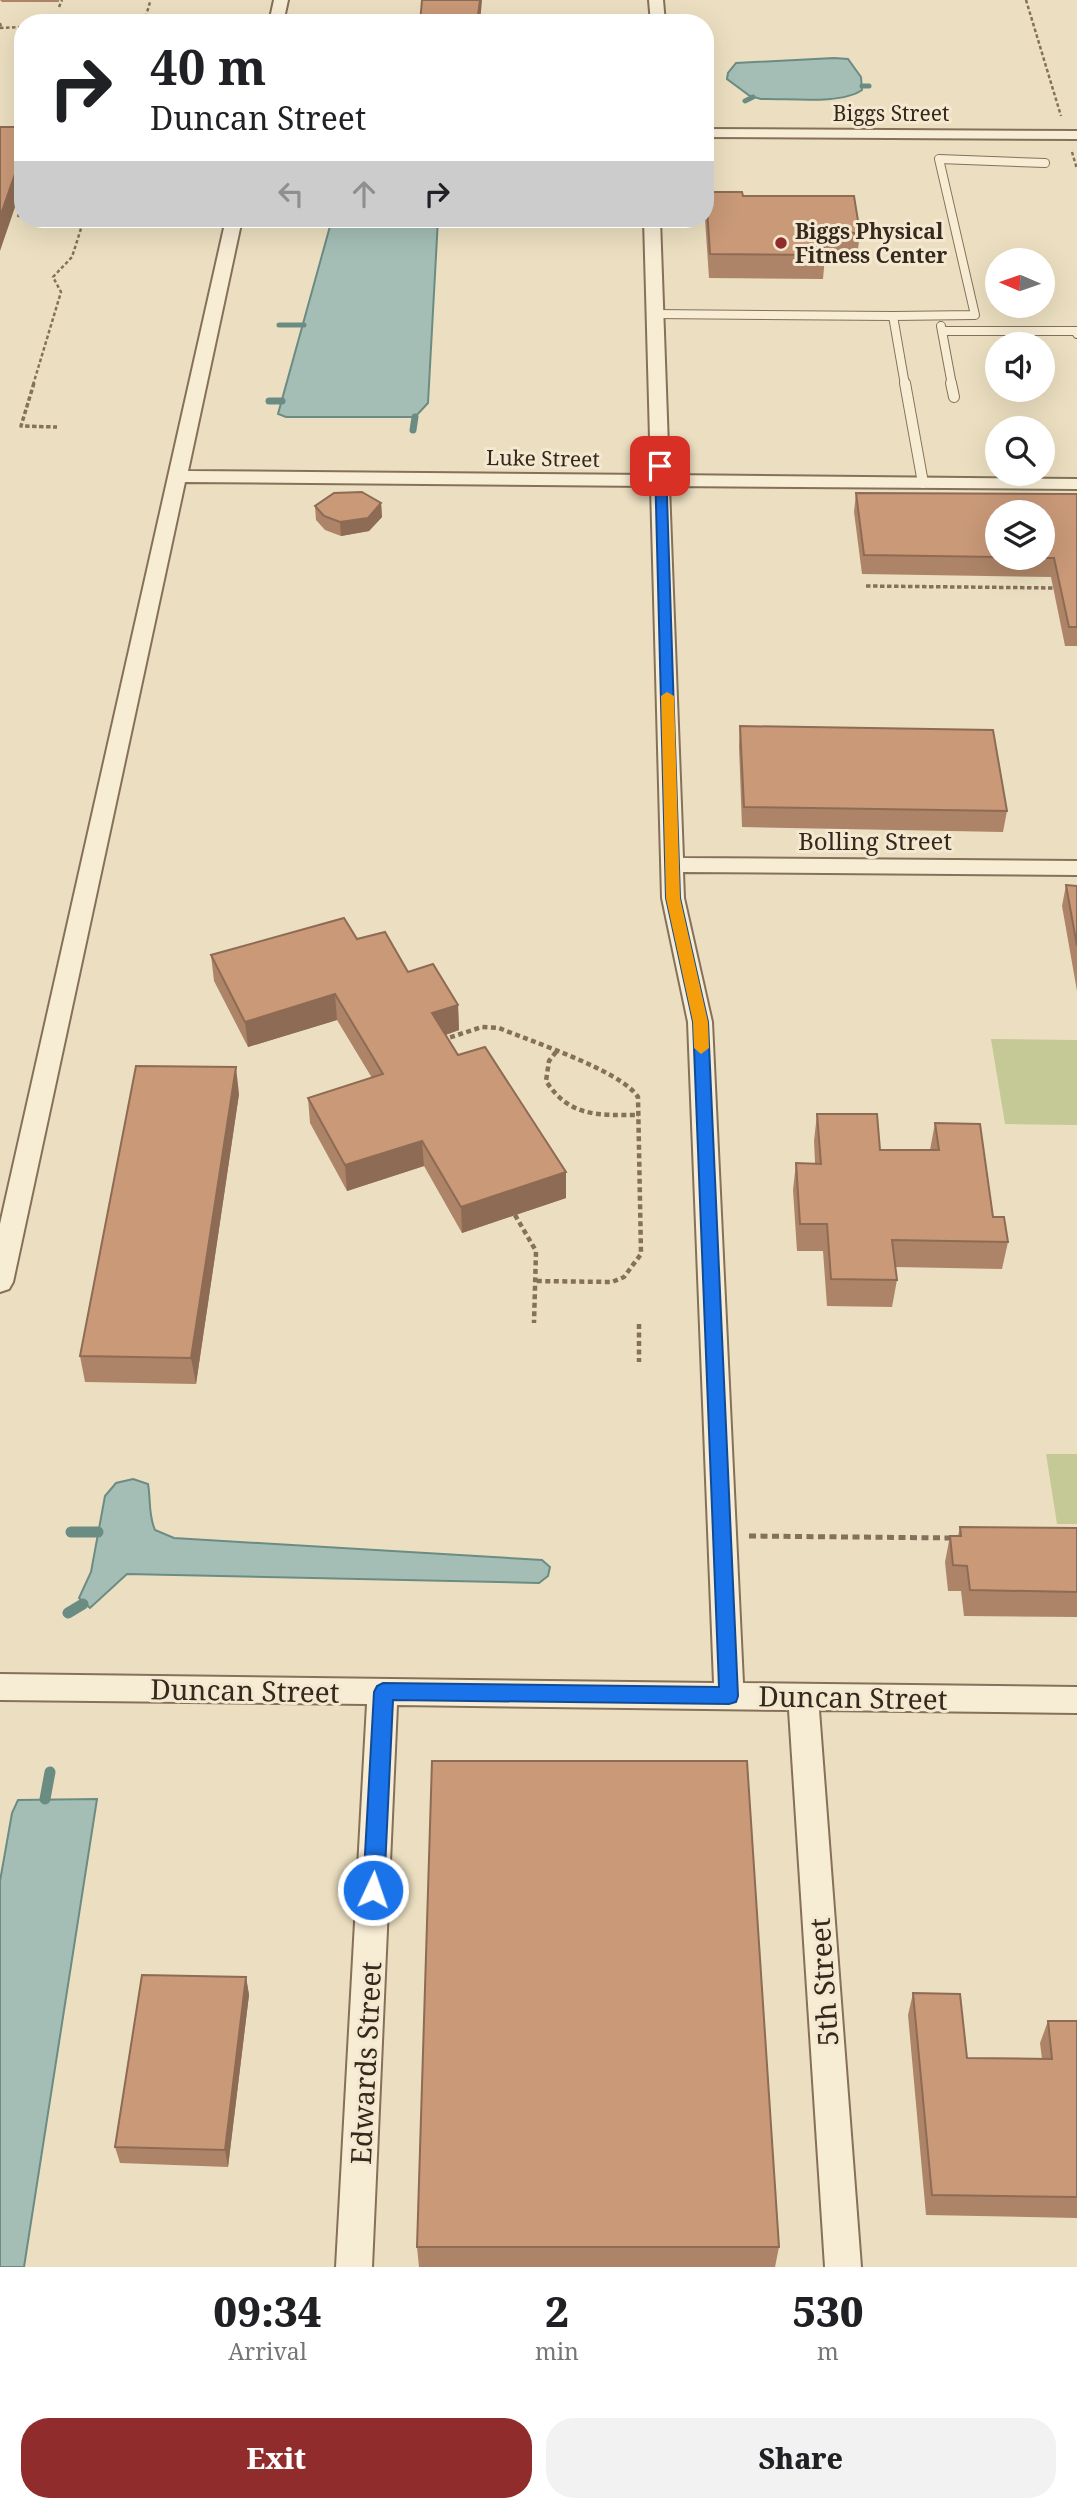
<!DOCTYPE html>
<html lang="en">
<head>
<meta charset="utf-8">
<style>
  body { margin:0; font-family:"Noto Serif",serif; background:#f2f2f2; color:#202124; height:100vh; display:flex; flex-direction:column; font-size:26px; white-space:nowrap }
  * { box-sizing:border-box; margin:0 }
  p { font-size:23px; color:#757577 }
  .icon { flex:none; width:38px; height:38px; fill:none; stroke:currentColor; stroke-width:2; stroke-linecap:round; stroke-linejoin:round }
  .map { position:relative; height:2267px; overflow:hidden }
  .details { display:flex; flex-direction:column; background:#fff; flex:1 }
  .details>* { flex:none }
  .top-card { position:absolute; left:14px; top:14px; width:700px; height:214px; border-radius:28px; box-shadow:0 7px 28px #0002; background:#fff; color:#202124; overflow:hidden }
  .needle { width:46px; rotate:272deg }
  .tools { position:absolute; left:985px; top:248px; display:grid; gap:14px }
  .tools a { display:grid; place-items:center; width:70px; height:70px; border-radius:50%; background:#fff; box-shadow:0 7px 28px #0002; font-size:35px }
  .pin { position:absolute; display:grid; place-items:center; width:60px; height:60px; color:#fff; margin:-30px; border-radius:14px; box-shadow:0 4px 10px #0006 }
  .me { position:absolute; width:77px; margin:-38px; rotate:3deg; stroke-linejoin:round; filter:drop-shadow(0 0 5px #0008) }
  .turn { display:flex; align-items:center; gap:24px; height:147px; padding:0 21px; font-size:32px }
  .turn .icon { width:91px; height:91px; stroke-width:2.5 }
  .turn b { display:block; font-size:49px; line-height:60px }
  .lanes { display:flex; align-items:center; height:66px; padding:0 21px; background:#0003; justify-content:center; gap:35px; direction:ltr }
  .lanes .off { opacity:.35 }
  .eta { display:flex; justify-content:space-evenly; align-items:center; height:119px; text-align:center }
  .eta b { font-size:42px; font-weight:800; line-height:49px }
  .action { display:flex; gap:14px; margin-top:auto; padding:14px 21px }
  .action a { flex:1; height:80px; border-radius:28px; background:#912c2d; color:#fff; font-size:28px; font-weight:800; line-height:80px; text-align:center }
  .action a+a { background:#f2f2f2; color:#202124 }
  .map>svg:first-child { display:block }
  .green { fill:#c4c996 }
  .water { fill:#a4beb6; stroke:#6b8c83; stroke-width:2 }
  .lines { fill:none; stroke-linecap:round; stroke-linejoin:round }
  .stream-far2 { stroke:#6b8c83; stroke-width:5 }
  .stream-far1 { stroke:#6b8c83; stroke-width:7 }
  .stream { stroke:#6b8c83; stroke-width:11 }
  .lane-far1-casing { stroke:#857059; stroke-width:10 }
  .lane-casing { stroke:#857059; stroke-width:12 }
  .street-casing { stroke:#857059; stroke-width:4 }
  .path-far3 { stroke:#857059; stroke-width:2.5; stroke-dasharray:3.5 2.5; stroke-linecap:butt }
  .path-far2 { stroke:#857059; stroke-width:3.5; stroke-dasharray:4.5 2.5; stroke-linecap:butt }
  .path-far1 { stroke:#857059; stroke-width:4.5; stroke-dasharray:5 3.5; stroke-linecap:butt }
  .path { stroke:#857059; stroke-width:5; stroke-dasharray:7 4.5; stroke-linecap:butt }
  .lane-far1 { stroke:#f7ecd4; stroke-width:8 }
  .lane { stroke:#f7ecd4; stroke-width:10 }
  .street { fill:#f7ecd4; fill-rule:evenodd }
  .wall { fill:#ad8467; fill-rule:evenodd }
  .shaded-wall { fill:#8d6b54 }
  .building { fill:#c99978; stroke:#8d6b54; stroke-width:2 }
  .route { fill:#1a73e8; stroke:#114b97; stroke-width:2 }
  .slow { fill:#f59e0b }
  .poi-dot { fill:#912c2d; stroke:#f4e9d0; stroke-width:2.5 }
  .labels { text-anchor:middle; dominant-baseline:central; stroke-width:6; stroke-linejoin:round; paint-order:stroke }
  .far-street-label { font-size:21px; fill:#35281d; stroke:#f4e9d0 }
  .far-poi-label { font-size:21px; font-weight:bold; fill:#35281d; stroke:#f4e9d0; text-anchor:start }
  .street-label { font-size:24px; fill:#35281d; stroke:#f4e9d0 }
  .near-street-label { font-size:28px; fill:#35281d; stroke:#f4e9d0 }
</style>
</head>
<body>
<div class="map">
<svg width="1077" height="2267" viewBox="0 0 1077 2267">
  <rect width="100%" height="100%" fill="#ecdfc1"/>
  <path class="green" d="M991,1039L1077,1040V1125L1005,1124Z
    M1046,1454H1077V1524H1057Z"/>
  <path class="water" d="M834,58L848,59L861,77L862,90C841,105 788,98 761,99L750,96L727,79L728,73L736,63Z
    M332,219H438L428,403L415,417H286L278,414Z
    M133,1479L148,1484C151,1500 148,1514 155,1530L174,1538L542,1560L550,1567L548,1576L539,1583L127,1574L90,1608L79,1598L91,1572L105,1496L116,1483Z
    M97,1799L24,2267H0V1881L12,1813L18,1800Z"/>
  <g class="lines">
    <path class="stream-far2" d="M862,86H869
      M745,101L753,97
      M279,325H304"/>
    <path class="stream-far1" d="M269,401H282
      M413,430L415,417"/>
    <path class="stream" d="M71,1532H98
      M68,1613L83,1604
      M45,1799L50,1772"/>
    <g class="lane-far1-casing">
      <path id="lane-far1" d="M654,314L893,316
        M941,326L952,385
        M942,331H1076L1077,334
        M905,385L893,316L975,315L939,159L1045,163"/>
    </g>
    <g class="lane-casing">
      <path id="lane" d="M905,383L923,483
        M951,383L954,397"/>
    </g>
    <g class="street-casing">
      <path id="street" d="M274,0H288L283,23H269Z
        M649,0H663L665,23H651Z
        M705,129L1077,131V139L705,137Z
        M226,219H242L188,471L651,475L644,219H660L669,475L1077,479V489L669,486L683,858L1077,861V875L683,872L684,898L712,1022L743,1683L1077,1687V1713L819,1710L861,2267H825L789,1710L397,1705L372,2267H336L367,1704L0,1700V1674L714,1683L688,1022L662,898L651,486L185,482L13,1282L9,1289L0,1292V1224Z"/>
    </g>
    <path class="path-far3" d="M1026,0L1061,116
      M59,7L62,0
      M0,23L1,27
      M144,23L150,2
      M0,28L23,27
      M1072,152L1077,169
      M18,217L23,202
      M77,219H116
      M33,385L61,292L53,277L72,257L84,219"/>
    <path class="path-far2" d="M34,383L21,426L57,427
      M866,586L1057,588"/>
    <path class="path-far1" d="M442,1040L482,1027L499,1028C530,1041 622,1071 638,1097L641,1254L624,1277L612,1282L535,1281
      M556,1052L549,1061L546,1081C570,1118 599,1115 639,1115
      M515,1215L536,1251L534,1323
      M639,1324V1362"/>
    <path class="path" d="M749,1536L954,1538"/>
    <use href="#lane-far1" class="lane-far1"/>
    <use href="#lane" class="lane"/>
    <use href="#street" class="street"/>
  </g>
  <path class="wall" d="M0,0H59V2H2Z
    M706,192L743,196L860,233L857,257H825L823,279L709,278L705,219Z
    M856,493L1077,494V646H1065L1051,577L862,574L854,512ZM998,513H1043V558H998Z
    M381,503L382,517L369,531L341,536L325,530L316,520L315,506Z
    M740,726L1007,811L1003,832L742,827L739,746Z
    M1066,885L1077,886V991L1062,906Z
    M357,939L458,1005L459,1030L446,1035L458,1055L566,1172V1198L462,1233L424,1166L347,1191L310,1123L308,1098L372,1078L337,1020L248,1047L214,981L211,955Z
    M239,1094L196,1384L85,1382L80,1356Z
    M817,1114L880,1150H930L935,1123L1008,1242L1002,1269L895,1267L897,1280L892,1307L827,1306L823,1251H797L793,1190L796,1163H815L814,1141Z
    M960,1527L1077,1528V1617L964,1616L961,1591H948L945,1562L950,1536H958Z
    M246,1977L249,1995L228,2167L120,2163L115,2147Z
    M913,1993L967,2058L1042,2059L1040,2043L1048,2021H1077V2218L926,2215L908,2015Z
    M417,2247H779L775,2267H419Z"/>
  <path class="shaded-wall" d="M480,0H482L480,23H477Z
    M23,151V184L0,251V217Z
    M381,503L382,517L369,531L341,536L340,522Z
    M335,994L337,1020L248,1047L245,1022Z
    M458,1005L459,1030L433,1039L432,1013Z
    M236,1067L239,1094L196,1384L191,1358Z
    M422,1141L424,1166L347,1191L345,1165Z
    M566,1172V1198L462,1233L461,1207Z
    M246,1977L249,1995L228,2167L225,2150Z"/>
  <path class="building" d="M422,0H480L477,23H420Z
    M0,127H23V151L0,217Z
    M706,192H742L743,196H854L860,233H822L825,255L710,254Z
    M362,492L381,503L368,518L340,522L324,516L315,506L334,493Z
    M856,493L1077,494V627H1069L1054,558H1043V513H998V557L864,555Z
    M740,726L993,730L1007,811L744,807Z
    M1066,885L1077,886V946Z
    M344,918L357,939L385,932L408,972L433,964L458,1005L432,1013L458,1055L485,1047L566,1172L461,1207L422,1141L345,1165L308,1098L383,1074L335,994L245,1022L211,955Z
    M136,1066L236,1067L191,1358L80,1356Z
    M817,1114H877L880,1150H939L935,1123L980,1124L993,1217H1004L1008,1242L892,1240L897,1280L831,1279L827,1224H800L796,1163L821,1164Z
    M960,1527L1077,1528V1592L970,1590L967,1566L953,1565L950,1536H961Z
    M432,1761H747L779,2247H417Z
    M142,1975L246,1977L225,2150L115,2147Z
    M913,1993L960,1994L967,2058L1052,2059L1048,2021H1077V2197L932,2195Z"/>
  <path class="route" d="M660,462L666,466L680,898L708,1022L738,1696L736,1702L729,1704L393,1700L384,1890L381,1897L373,1899L366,1897L363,1890L374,1692L377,1686L383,1683L719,1687L693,1022L666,898L655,466Z"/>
  <path class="slow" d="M667,692L674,696L680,898L708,1022L709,1048L701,1054L694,1048L693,1022L666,898L661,696Z"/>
  <circle class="poi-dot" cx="781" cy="243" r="7"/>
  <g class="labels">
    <g class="far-street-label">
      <text x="891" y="113">Biggs Street</text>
      <text transform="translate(543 458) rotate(1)">Luke Street</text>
    </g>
    <g class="far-poi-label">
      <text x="795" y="231">Biggs Physical<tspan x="795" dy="24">Fitness Center</tspan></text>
    </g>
    <g class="street-label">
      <text x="875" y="840">Bolling Street</text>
    </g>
    <g class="near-street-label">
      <text transform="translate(245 1690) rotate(1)">Duncan Street</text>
      <text transform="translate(853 1697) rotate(1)">Duncan Street</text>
      <text transform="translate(823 1982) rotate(-94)">5th Street</text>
      <text transform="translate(365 2063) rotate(-87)">Edwards Street</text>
    </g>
  </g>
</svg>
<div class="tools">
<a><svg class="needle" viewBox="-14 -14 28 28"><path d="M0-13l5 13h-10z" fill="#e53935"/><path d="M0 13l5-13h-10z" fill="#757577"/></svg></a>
<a><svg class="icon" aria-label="sound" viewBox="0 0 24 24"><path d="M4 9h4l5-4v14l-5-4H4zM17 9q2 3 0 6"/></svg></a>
<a><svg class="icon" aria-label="search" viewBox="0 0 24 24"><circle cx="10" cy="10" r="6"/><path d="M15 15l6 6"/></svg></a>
<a><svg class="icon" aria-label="layers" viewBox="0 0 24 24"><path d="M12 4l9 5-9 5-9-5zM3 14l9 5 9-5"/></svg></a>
</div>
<div class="pin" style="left:660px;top:466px;background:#d93025"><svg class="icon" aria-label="arrive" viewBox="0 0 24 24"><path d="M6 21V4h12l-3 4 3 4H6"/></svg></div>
<svg class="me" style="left:373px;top:1890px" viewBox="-20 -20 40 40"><circle r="17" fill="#1a73e8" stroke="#fff" stroke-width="3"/><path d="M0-11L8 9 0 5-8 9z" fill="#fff"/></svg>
<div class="top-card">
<div class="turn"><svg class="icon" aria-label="right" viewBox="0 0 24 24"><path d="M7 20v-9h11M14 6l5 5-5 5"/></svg><div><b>40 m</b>Duncan Street</div></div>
<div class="lanes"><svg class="icon off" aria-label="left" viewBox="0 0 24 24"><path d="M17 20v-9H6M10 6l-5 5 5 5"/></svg><svg class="icon off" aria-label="ahead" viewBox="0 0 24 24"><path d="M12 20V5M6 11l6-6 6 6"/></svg><svg class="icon" aria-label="right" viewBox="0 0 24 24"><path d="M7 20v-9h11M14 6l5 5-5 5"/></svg></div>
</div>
</div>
<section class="details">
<div class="eta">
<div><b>09:34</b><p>Arrival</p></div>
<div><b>2</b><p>min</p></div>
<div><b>530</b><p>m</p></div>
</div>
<div class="action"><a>Exit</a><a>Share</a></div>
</section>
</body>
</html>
